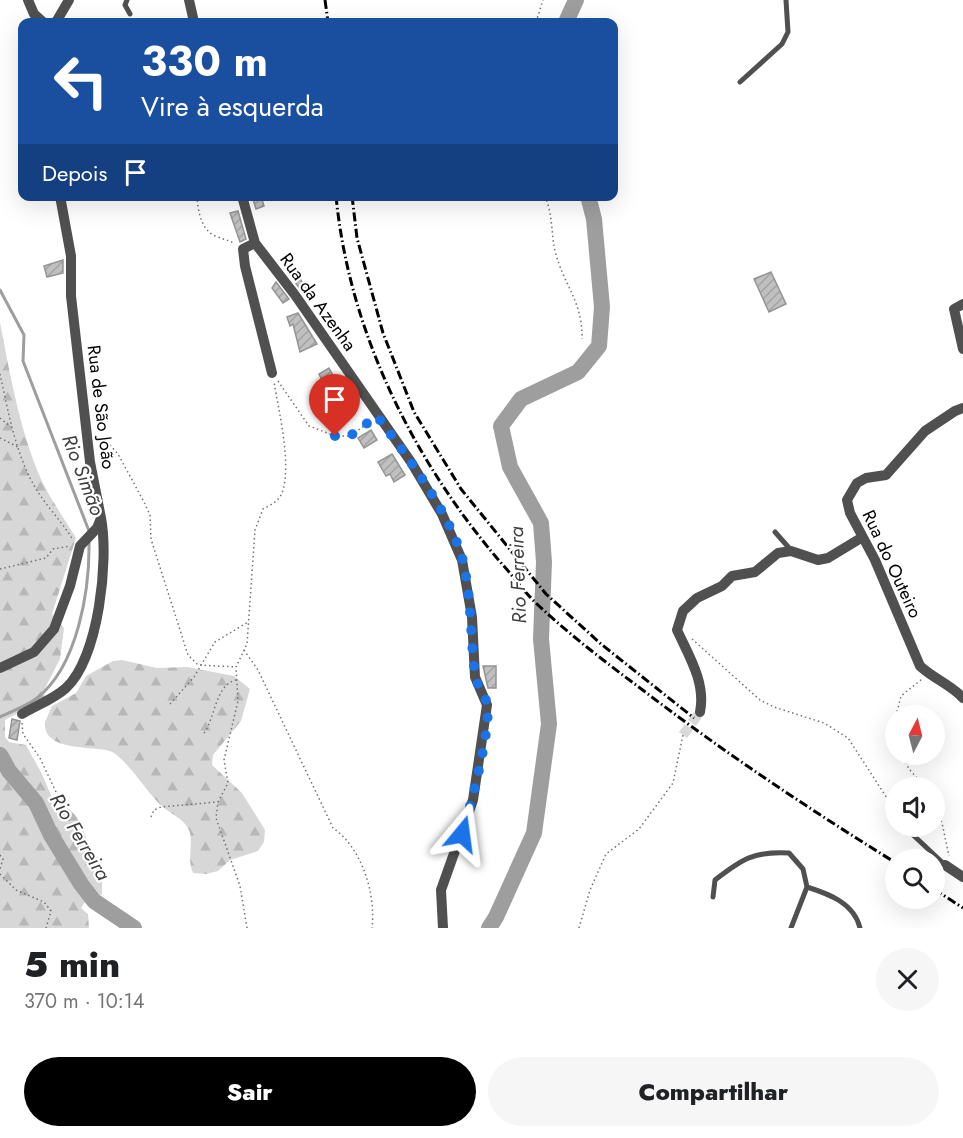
<!DOCTYPE html>
<html lang="pt">
<head>
<meta charset="utf-8">
<style>
  body { margin:0; font-family:Jost,sans-serif; background:#f6f6f6; color:#202124; height:100vh; display:flex; flex-direction:column; font-size:22px; white-space:nowrap }
  * { box-sizing:border-box; margin:0 }
  p { font-size:20px; color:#757577 }
  .icon { flex:none; width:33px; height:33px; fill:none; stroke:currentColor; stroke-width:2; stroke-linecap:round; stroke-linejoin:round }
  .map { position:relative; height:928px; overflow:hidden }
  .details { display:flex; flex-direction:column; background:#fff; flex:1 }
  .details>* { flex:none }
  .top-card { position:absolute; left:18px; top:18px; width:600px; height:183px; border-radius:12px; box-shadow:0 6px 24px #0002; background:#1a4fa0; color:#fff; overflow:hidden }
  .needle { width:39px; rotate:7deg }
  .controls { position:absolute; left:885px; top:705px; display:grid; gap:12px }
  .controls a { display:grid; place-items:center; width:60px; height:60px; border-radius:50%; background:#fff; box-shadow:0 6px 24px #0002; font-size:30px }
  .pin { position:absolute; display:grid; place-items:center; width:51px; height:51px; color:#fff; margin:-62px -26px; border-radius:50% 50% 50% 0; rotate:-45deg; box-shadow:0 0 6px #0007 }
  .pin .icon { rotate:45deg }
  .me { position:absolute; width:66px; margin:-33px; rotate:16deg; stroke-linejoin:round; filter:drop-shadow(0 0 4px #0008) }
  .turn { display:flex; align-items:center; gap:21px; height:126px; padding:0 24px; font-size:27px }
  .turn .icon { width:78px; height:78px; stroke-width:2.5 }
  .turn b { display:block; font-size:42px; line-height:51px }
  .then { display:flex; align-items:center; height:57px; padding:0 24px; background:#0003; gap:12px; font-size:22px }
  .round { display:grid; place-items:center; flex:none; width:63px; height:63px; border-radius:32px; background:#f6f6f6 }
  .head { display:flex; align-items:center; justify-content:space-between; height:102px; padding:0 24px }
  h1 { font-size:36px; font-weight:800; line-height:45px }
  .button { display:flex; gap:12px; margin-top:auto; padding:12px 24px }
  .button a { flex:1; height:69px; border-radius:36px; background:#000; color:#fff; font-size:24px; font-weight:800; line-height:69px; text-align:center }
  .button a+a { background:#f6f6f6; color:#202124 }
  .map>svg:first-child { display:block }
  .forest { fill:url(#forest-firs) }
  .lines { fill:none; stroke-linecap:round; stroke-linejoin:round }
  .stream { stroke:#9e9e9e; stroke-width:3 }
  .river { stroke:#9e9e9e; stroke-width:16 }
  .building { fill:url(#building-hatch); stroke:#949494; stroke-width:1.5 }
  .minor-tunnel { stroke:#d9d9d9; stroke-width:10; stroke-dasharray:10 5; stroke-linecap:butt }
  .path { stroke:#727272; stroke-width:1.5; stroke-dasharray:1.5 3; stroke-linecap:butt }
  .service { stroke:#505050; stroke-width:5 }
  .minor { stroke:#505050; stroke-width:10 }
  .rail { stroke:#000; stroke-width:3; stroke-dasharray:9 3 1.5 3; stroke-linecap:butt }
  .route { stroke:#1a73e8; stroke-width:10; stroke-dasharray:0 18 }
  .labels { text-anchor:middle; dominant-baseline:central; stroke-width:4.5; stroke-linejoin:round; paint-order:stroke }
  .street-label { font-size:18px; fill:#000; stroke:#fff }
  .water-label { font-size:20px; font-style:italic; fill:#3f3f3f; stroke:#fff }
</style>
</head>
<body>
<div class="map">
<svg width="963" height="928" viewBox="0 0 963 928">
  <defs>
    <pattern id="forest-firs" width="22" height="20" patternUnits="userSpaceOnUse" patternTransform="scale(1.5)"><rect width="22" height="20" fill="#d7d7d7"/><path d="M5 1l3.5 6h-7zM16 11l3.5 6h-7z" fill="#b7b7b7"/></pattern>
    <pattern id="building-hatch" width="6" height="6" patternUnits="userSpaceOnUse" patternTransform="scale(1.5)"><rect width="6" height="6" fill="#c0c0c0"/><path d="M-1 1l2-2M0 6l6-6M5 7l2-2" fill="none" stroke="#a3a3a3"/></pattern>
  </defs>
  <rect width="100%" height="100%" fill="#fff"/>
  <path class="forest" d="M0,322C10,374 22,444 47,491C56,507 67,523 76,538L52,614L64,628L60,659L43,692L46,698L5,720V737L9,742L26,745L42,774L53,800C87,811 80,841 102,862V894L85,902L81,908L88,914L89,928H0Z
    M122,660L157,668L187,667L234,676L250,689L241,721L213,755L212,765L242,793L265,830L264,842L258,851L230,860L218,871L206,874L193,873C186,858 195,841 188,828C182,818 171,814 163,807C145,791 133,767 114,753C102,744 42,755 45,722L52,706L76,693L86,676L113,661Z"/>
  <g class="lines">
    <path class="stream" d="M0,290L24,335L23,361L89,531
      M0,717C12,711 27,706 37,698C78,666 90,589 89,540"/>
    <path class="river" d="M566,22L576,0
      M0,755L9,771L36,803L51,835L81,884L94,901L134,928
      M489,928L496,917L534,833L549,724L541,639L544,562L541,523L510,467L501,426L521,399L578,372L599,346L602,307L594,219L588,196"/>
  </g>
  <path class="building" d="M252,196H261L264,206L256,209Z
    M238,211L246,239L240,242L230,213Z
    M63,260V273L47,277L44,266Z
    M771,272L786,304L769,312L754,279Z
    M300,279L312,297L308,300L295,282Z
    M276,282L289,299L283,303L272,288Z
    M298,313L317,344L300,352L293,324L290,326L287,317Z
    M329,368L349,404L337,410L319,374Z
    M371,430L377,440L364,448L358,438Z
    M392,454L405,475L394,482L390,474L386,476L378,462Z
    M483,666H496V688H488Z
    M12,719L20,721L17,740L9,738Z"/>
  <g class="lines">
    <path class="minor-tunnel" d="M683,735L700,712"/>
    <path class="path" d="M536,22L543,0
      M197,196C198,211 201,232 218,237C225,240 229,240 235,244
      M545,196C553,215 551,233 555,251C564,286 583,302 582,339
      M0,374C9,415 17,463 42,498C52,512 64,525 73,540
      M278,381L309,426L335,436H350L371,421
      M0,418L11,427
      M0,438L18,447
      M97,441L110,445L118,454L144,502L150,515L151,539L188,655L198,665L236,667
      M0,569L46,558L53,549L70,546
      M692,639L760,700L774,707L824,723L848,738L896,812
      M244,650L258,670L333,828C362,848 376,894 372,928
      M170,704L194,677L215,642L248,622
      M896,716L901,696L922,679
      M896,718L891,731L896,741
      M22,723L23,734L40,758L88,860
      M204,733C215,719 215,685 236,680
      M902,754L909,769L926,788
      M934,804L942,823L949,856
      M151,817L154,810L161,807L217,802
      M0,855L3,859L0,869
      M0,874L16,890L44,902L51,911L46,928
      M247,928L240,886L216,818L218,802L228,783L224,760L238,701L236,667L247,644L255,530L263,509C272,504 280,501 283,490C291,461 279,412 274,382
      M579,928L590,890L606,854L639,829L673,783L683,735"/>
    <path class="service" d="M127,0L125,5L130,14
      M740,82L782,44L788,32L786,0
      M775,532L790,549
      M911,833L945,865
      M807,887C829,894 854,903 860,928
      M713,897L715,880C742,859 754,851 789,853L803,869L807,887L791,928"/>
    <path class="minor" d="M28,0L34,14L43,22
      M189,0L194,22
      M56,22L69,0
      M242,196L255,243L295,295L411,462L442,514L462,560L472,617L475,677L487,705L473,800L441,890L443,928
      M255,243L243,249L245,266L272,373
      M963,304L954,309L963,349
      M963,408L955,411L925,431L886,475L866,478L857,483L847,500L850,513L875,560L920,666C934,679 950,684 963,698
      M0,668L34,652L54,629L70,586L80,546L97,528L101,518L90,462L71,296V256L60,196
      M700,712C706,683 689,656 677,630L683,611L697,598L722,586L732,576L755,572L778,553L791,551L818,560L828,558L861,538
      M22,714C37,705 54,699 66,688C99,657 109,560 101,518
      M945,865L963,877"/>
    <path class="rail" d="M325,0L328,22
      M336,196C349,332 414,462 502,564C514,577 525,593 538,605C571,636 608,664 644,691C725,753 809,809 896,863
      M352,196L357,238L383,333L414,412L461,489L546,594L601,644L694,718
      M934,889L963,908"/>
  </g>
  <g class="lines">
    <path class="route" d="M335,436H350L377,416C407,456 451,514 463,561C472,601 470,636 475,675C476,685 485,694 487,704C492,727 470,809 462,834"/>
  </g>
  <g class="labels">
    <g class="street-label">
      <text transform="translate(318 302) rotate(54)">Rua da Azenha</text>
      <text transform="translate(101 407) rotate(83)">Rua de São João</text>
      <text transform="translate(892 564) rotate(65)">Rua do Outeiro</text>
    </g>
    <g class="water-label">
      <text transform="translate(83 475) rotate(69)">Rio Simão</text>
      <text transform="translate(518 575) rotate(-92)">Rio Ferreira</text>
      <text transform="translate(80 837) rotate(59)">Rio Ferreira</text>
    </g>
  </g>
</svg>
<div class="controls">
<a><svg class="needle" viewBox="-14 -14 28 28"><path d="M0-13l5 13h-10z" fill="#e53935"/><path d="M0 13l5-13h-10z" fill="#757577"/></svg></a>
<a><svg class="icon" aria-label="sound" viewBox="0 0 24 24"><path d="M4 9h4l5-4v14l-5-4H4zM17 9q2 3 0 6"/></svg></a>
<a><svg class="icon" aria-label="search" viewBox="0 0 24 24"><circle cx="10" cy="10" r="6"/><path d="M15 15l6 6"/></svg></a>
</div>
<div class="pin" style="left:335px;top:436px;background:#d93025"><svg class="icon" aria-label="arrive" viewBox="0 0 24 24"><path d="M6 21V4h12l-3 4 3 4H6"/></svg></div>
<svg class="me" style="left:462px;top:834px" viewBox="-20 -20 40 40"><path d="M0-17L14 15 0 8-14 15z" fill="#1a73e8" stroke="#fff" stroke-width="4"/></svg>
<div class="top-card">
<div class="turn"><svg class="icon" aria-label="left" viewBox="0 0 24 24"><path d="M17 20v-9H6M10 6l-5 5 5 5"/></svg><div><b>330 m</b>Vire à esquerda</div></div>
<div class="then">Depois<svg class="icon" aria-label="arrive" viewBox="0 0 24 24"><path d="M6 21V4h12l-3 4 3 4H6"/></svg></div>
</div>
</div>
<section class="details">
<div class="head"><div><h1>5 min</h1><p>370 m · 10:14</p></div><a class="round"><svg class="icon" aria-label="close" viewBox="0 0 24 24"><path d="M6 6l12 12M18 6L6 18"/></svg></a></div>
<div class="button"><a>Sair</a><a>Compartilhar</a></div>
</section>
</body>
</html>
